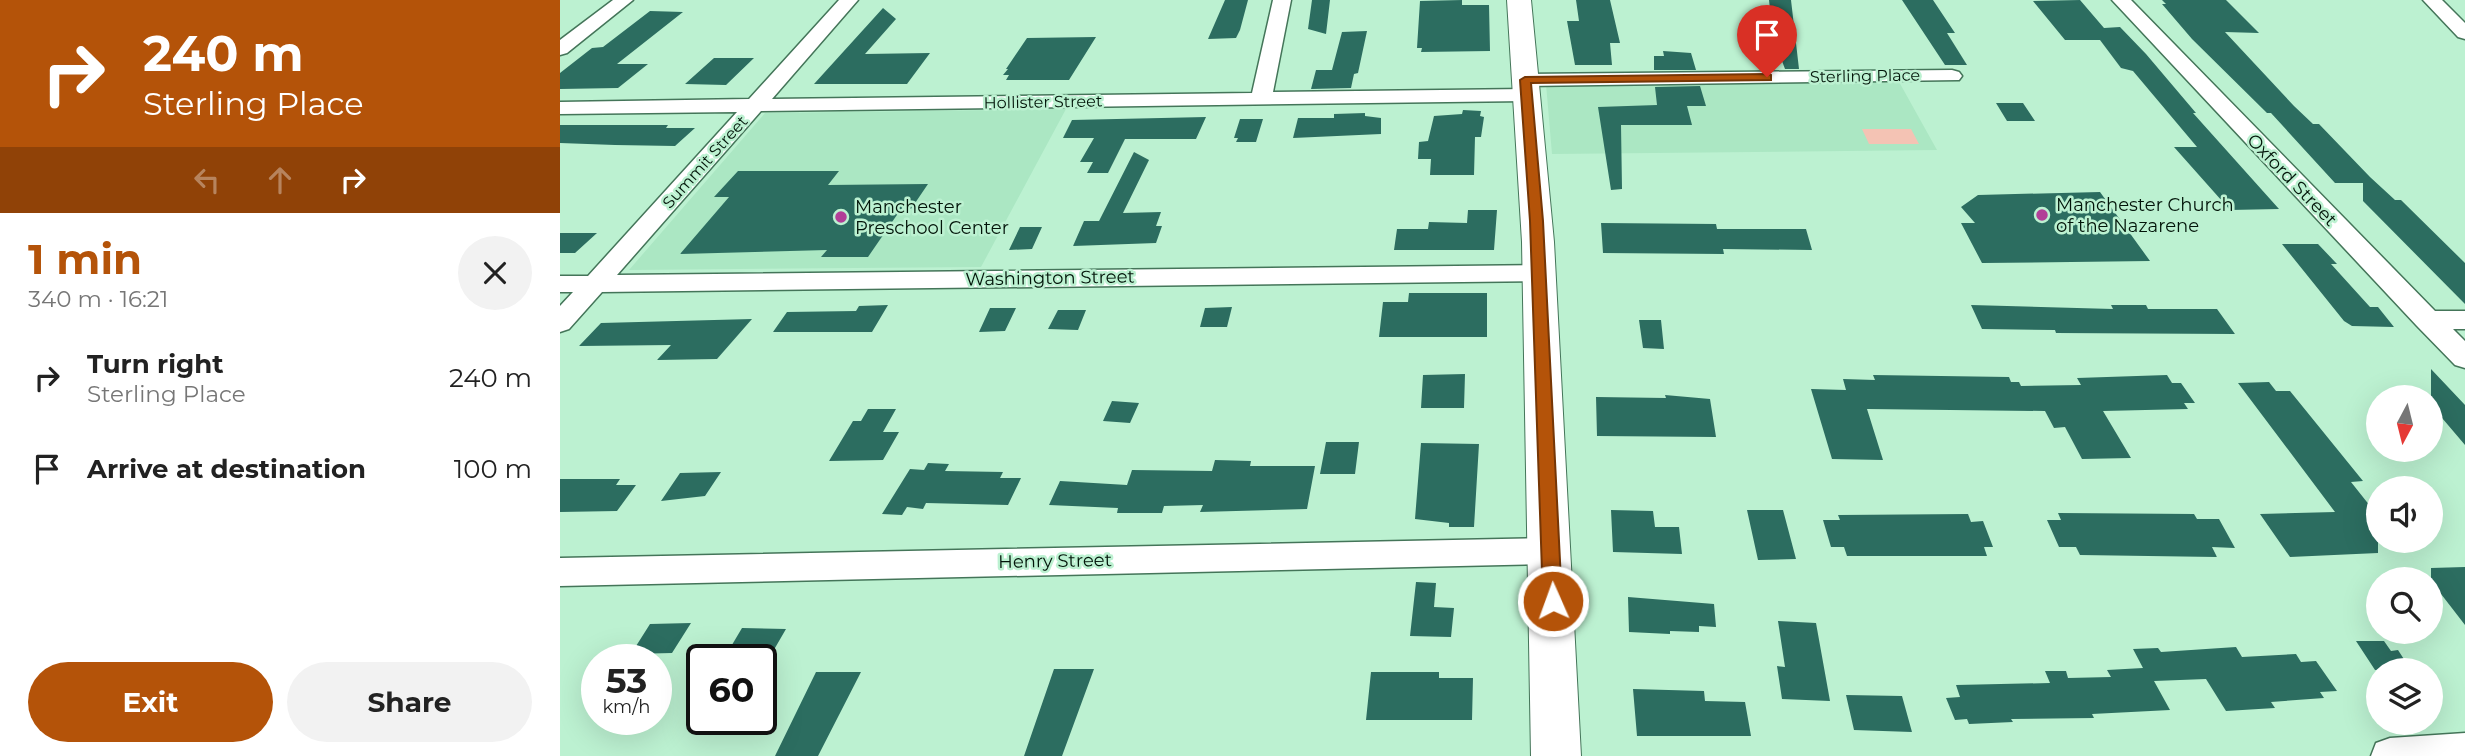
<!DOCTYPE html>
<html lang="en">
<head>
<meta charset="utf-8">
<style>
  body { margin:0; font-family:Montserrat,sans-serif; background:#f2f2f2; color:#222; height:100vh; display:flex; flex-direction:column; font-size:26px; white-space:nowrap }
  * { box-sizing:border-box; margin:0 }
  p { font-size:23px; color:#767676 }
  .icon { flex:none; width:38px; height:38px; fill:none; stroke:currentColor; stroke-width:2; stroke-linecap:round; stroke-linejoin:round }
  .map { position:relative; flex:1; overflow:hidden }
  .drawer { display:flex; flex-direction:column; background:#fff; width:560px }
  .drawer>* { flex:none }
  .hud { background:#b45309; color:#fff; overflow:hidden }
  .needle { width:46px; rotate:187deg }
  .tools { position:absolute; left:1806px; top:385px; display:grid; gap:14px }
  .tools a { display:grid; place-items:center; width:77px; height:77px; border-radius:50%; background:#fff; box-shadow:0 7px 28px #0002; font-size:35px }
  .speed { position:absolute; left:21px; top:644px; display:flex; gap:14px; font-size:35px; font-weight:700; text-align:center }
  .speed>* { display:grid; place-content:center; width:91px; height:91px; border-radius:50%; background:#fff; box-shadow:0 7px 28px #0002; line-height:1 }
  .speed small { font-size:18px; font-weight:400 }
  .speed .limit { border:4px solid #111; border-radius:10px; background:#fff; color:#111 }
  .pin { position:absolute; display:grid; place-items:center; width:60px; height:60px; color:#fff; margin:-72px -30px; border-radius:50% 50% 50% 0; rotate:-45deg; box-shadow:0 0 7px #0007 }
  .pin .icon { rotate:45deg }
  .me { position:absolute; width:77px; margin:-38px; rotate:358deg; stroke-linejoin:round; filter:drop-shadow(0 0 5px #0008) }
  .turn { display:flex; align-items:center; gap:24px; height:147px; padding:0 28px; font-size:32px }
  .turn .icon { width:91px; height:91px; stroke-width:2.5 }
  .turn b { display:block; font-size:49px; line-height:60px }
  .lanes { display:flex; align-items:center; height:66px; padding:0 28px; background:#0003; justify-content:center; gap:35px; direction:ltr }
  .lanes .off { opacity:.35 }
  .round { display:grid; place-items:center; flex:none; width:74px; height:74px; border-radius:37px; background:#f2f2f2 }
  .overview { display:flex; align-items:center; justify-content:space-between; height:119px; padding:0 28px }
  h1 { font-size:42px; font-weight:700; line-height:52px; color:#b45309 }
  .cta { display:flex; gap:14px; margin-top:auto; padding:14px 28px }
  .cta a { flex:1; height:80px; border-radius:42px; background:#b45309; color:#fff; font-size:28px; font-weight:700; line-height:80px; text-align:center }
  .cta a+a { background:#f2f2f2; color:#222 }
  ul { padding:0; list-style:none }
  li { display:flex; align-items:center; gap:21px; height:91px; padding:0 28px }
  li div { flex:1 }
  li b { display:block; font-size:26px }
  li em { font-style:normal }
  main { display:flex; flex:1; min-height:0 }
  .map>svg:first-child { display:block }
  .built { fill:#abe7c3 }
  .green { fill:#f4c3b4 }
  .building { fill:#2c6d60 }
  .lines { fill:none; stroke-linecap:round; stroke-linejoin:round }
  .minor-casing { stroke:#447559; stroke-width:3 }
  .major-casing { stroke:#447559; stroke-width:2 }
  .minor { fill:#fff; fill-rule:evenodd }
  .major { fill:#fff; fill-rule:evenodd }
  .route { fill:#b45309; stroke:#753606; stroke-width:2 }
  .poi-dot { fill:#b23e97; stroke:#bcf1d1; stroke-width:2.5 }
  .labels { text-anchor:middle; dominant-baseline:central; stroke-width:5; stroke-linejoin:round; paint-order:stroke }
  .far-street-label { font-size:16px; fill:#021409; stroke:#bcf1d1 }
  .street-label { font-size:18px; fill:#021409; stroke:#bcf1d1 }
  .poi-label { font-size:18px; fill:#021409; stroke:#bcf1d1; text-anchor:start }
</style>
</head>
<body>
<main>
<section class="drawer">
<div class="hud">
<div class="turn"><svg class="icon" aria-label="right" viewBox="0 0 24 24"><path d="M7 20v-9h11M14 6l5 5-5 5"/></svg><div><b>240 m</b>Sterling Place</div></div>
<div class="lanes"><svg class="icon off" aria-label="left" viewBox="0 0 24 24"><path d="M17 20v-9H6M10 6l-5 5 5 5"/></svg><svg class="icon off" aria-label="ahead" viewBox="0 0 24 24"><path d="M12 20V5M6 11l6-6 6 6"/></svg><svg class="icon" aria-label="right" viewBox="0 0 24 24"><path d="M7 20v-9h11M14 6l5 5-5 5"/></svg></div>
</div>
<div class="overview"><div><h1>1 min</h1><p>340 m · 16:21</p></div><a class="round"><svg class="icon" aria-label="close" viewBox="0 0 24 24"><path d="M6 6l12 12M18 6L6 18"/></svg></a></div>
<ul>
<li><svg class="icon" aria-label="right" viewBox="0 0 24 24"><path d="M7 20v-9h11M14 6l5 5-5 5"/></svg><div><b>Turn right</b><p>Sterling Place</p></div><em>240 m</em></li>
<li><svg class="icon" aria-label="arrive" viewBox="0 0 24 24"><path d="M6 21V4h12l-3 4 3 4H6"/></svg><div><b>Arrive at destination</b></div><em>100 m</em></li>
</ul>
<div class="cta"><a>Exit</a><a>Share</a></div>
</section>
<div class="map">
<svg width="1905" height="756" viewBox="0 0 1905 756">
  <rect width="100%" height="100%" fill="#bcf1d1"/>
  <path class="built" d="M1338,80L1377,150L992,154L986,84Z
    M506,109L421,267L69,270L205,113Z"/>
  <path class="green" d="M1302,129H1351L1359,144H1309Z"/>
  <path class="building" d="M665,0H688L680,30L676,38L648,39Z
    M752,0H770L766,34L748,29Z
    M902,0V5H929L930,51L861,52L862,48H857L860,1Z
    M1016,0H1050L1060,43H1050L1052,65H1015L1007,21H1019Z
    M1209,0H1231L1239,69H1225L1213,37Z
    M1342,0H1373L1395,33H1387L1407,65H1385Z
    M1520,0L1544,28L1560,27L1586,54L1636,113H1633L1719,209L1670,210L1614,147H1637L1573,71L1561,68L1540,40H1505L1473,1Z
    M1602,0H1666L1699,33L1665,32L1734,106L1753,124H1759L1810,177L1835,200H1841L1905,263V304L1803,201V183H1775L1711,113H1707L1632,39L1602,4H1606Z
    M323,8L336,19L305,54L370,53L347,84H254Z
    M90,11L123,12L57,64H88L58,88L0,89V73L32,48L43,47Z
    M807,31L798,73L794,74L791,88L751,89L756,70H772L782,32Z
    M536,37L509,80H446L449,75H443L448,69H446L467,38Z
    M1103,51L1131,53L1136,70H1094V56H1104Z
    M154,58H194L166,85L125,84Z
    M1140,86L1146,106H1127L1132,125H1061L1062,189L1051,190L1038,107L1097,105L1095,87Z
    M1436,103H1463L1475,121H1447Z
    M903,110L921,111L920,116L924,117L921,137H915L914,175H870L871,159H858L859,142L868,141L874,116L902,114Z
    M805,113V116L821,118V134L733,138L738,118H774V114Z
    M646,117L636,139H565L548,173H527L533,162H520L534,138H503L512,120Z
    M680,119H703L696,142H676L678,138H674Z
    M0,125H108L106,128H135L115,146L55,145L0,143Z
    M574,152L589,160L563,213L601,212L596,226H602L596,243L513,246L524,221H539Z
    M178,171H279L268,185L368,184L351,209H341L308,257H261L267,250L120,254L169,197H154Z
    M1540,192L1590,261L1422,263L1401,223H1415L1401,207L1418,195Z
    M908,210H937L934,250H834L837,229H868L869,222L907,223Z
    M1041,223L1156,224L1157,229H1246L1252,250L1163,249L1164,254L1043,253Z
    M460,227H482L472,249L449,250Z
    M0,233H37L15,253H0Z
    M1722,244H1758L1777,264H1771L1810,307H1818L1834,327L1792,326L1784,321Z
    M849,293H927V337H819L823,302H848Z
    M328,305L312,332H213L227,312L296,311L299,306Z
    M1411,305L1553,309L1551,305H1586L1588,309H1657L1675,334L1496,333L1495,330L1422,329Z
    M672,307L667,327H640L645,308Z
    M430,308H456L445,331L419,332Z
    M498,310H526L518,330L488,329Z
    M192,319L157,359L97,360L111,345L19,346L41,323Z
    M1079,320H1101L1104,349L1083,348Z
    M1871,369L1905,405V445L1871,405Z
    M905,374L904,408H861L863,375Z
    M1313,375L1449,377L1451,382H1459L1461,386L1521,385L1517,378L1607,375L1612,383H1621L1635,403H1624L1628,409L1543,411L1571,458L1522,459L1505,427L1494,428L1485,411L1307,409L1323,460L1272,459L1251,389L1286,390L1283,379L1315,380Z
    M1709,382L1716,391H1730L1803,481L1791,482L1818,516V553L1730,557L1700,514L1775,512L1678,383Z
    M1105,395L1150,399L1156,437L1037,436L1036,397L1106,398Z
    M552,401L579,403L570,423L543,421Z
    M308,409H336L323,432H339L323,460L269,461L293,421H301Z
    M766,442H799L795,474H760Z
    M861,443L919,444L914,527H889V523L855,519Z
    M655,460L691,461L690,466H755L747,509L640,512L643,505L604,506L602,513H557L558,508L489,505L500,481L567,485L572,470L652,471Z
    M368,463L389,464L385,471L443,472L440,478H461L448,505L366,503L363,509L347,507L342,515L322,514L350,469L364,470Z
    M161,472L145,496L101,501L120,473Z
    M0,479H60L56,485H76L57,511L0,512Z
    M1051,510L1093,511L1095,527H1119L1122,554L1053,552Z
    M1187,510H1223L1236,559L1198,560Z
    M1498,513L1634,514L1637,519H1659L1675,548L1652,547L1657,557L1520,555L1516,547H1499L1487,520H1501Z
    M1408,514L1411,522L1423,521L1433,547H1424L1427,556H1287L1284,547H1271L1263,520H1280L1278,515Z
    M1905,567V625L1871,581V568Z
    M856,582L876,583L874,607L894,608L891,637L850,636Z
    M1068,597L1154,604L1156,627L1139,626V632L1110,631V634L1069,632Z
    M1218,621L1256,623L1270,701L1222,699L1217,666L1225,667Z
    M131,623L112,653L71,654L90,624Z
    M182,628L226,629L208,660H163Z
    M1796,641H1824L1831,651L1838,650L1851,670H1815Z
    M1676,647L1682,657L1736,654L1741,662L1756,661L1777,691L1760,692L1764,698L1711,702L1715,708L1666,711L1646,679L1594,681L1610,710L1532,714L1534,718L1451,719L1453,722L1409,724L1407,719L1395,720L1386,698L1400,697L1396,685L1490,683L1485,671H1506L1508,678L1551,677L1547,670L1583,668L1573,649L1598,648L1601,652Z
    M494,669H534L502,756H464Z
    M256,672H301L258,756H215Z
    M811,672H879V678H913L912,720H806Z
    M1073,689L1144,691L1145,701L1185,702L1191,736H1077Z
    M1286,695L1342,696L1352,732L1294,730Z"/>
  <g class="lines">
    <g class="minor-casing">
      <path id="minor" d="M53,0H73L7,53L0,55V40Z
        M279,0H298L212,99L692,93L713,0H731L713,92L967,89L977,95L967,101L201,111L57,275L979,265L988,267L992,273L988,279L979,281L42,292L9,329L0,332V306L13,292H0V276H28L177,112L0,114V102L189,99Z
        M1552,0H1571L1875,311H1905V329H1893L1905,341V368L1895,365L1857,326Z
        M1863,0H1882L1905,23V39L1898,37Z
        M1392,70L1399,72L1402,76L1399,80L966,86L956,80L966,74Z
        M991,538L1003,541L1007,551L1003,561L991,564L0,586V558Z
        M1905,733V756H1811L1816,743L1830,738Z"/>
    </g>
    <g class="major-casing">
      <path id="major" d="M947,0H971L994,242L1021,756H971L962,242Z"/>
    </g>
    <use href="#minor" class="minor"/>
    <use href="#major" class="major"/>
  </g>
  <path class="route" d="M1207,74L1211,75V80L971,83L983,221L1002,601L999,607H986L983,601L970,221L960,80L965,77Z"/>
  <g class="poi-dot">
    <circle cx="1482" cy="215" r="7"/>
    <circle cx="281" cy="217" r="7"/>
  </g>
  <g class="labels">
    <g class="far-street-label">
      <text transform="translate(1305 76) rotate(-1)">Sterling Place</text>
      <text transform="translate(483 102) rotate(-1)">Hollister Street</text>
      <text transform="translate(145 162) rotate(-48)">Summit Street</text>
    </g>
    <g class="street-label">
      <text transform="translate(1732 180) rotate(46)">Oxford Street</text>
      <text transform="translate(490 278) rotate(-1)">Washington Street</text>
      <text transform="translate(495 561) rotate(-1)">Henry Street</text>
    </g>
    <g class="poi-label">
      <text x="1496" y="205">Manchester Church<tspan x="1496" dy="21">of the Nazarene</tspan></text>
      <text x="295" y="207">Manchester<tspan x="295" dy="21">Preschool Center</tspan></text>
    </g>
  </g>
</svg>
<div class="tools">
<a><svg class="needle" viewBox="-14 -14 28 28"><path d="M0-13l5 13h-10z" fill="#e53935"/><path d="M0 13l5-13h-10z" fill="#767676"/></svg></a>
<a><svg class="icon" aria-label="sound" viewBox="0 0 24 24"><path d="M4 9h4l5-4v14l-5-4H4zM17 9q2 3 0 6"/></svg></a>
<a><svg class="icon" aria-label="search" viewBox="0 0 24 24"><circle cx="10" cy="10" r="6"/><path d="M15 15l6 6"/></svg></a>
<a><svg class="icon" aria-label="layers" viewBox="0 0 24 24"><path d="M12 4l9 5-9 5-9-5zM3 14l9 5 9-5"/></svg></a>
</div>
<div class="speed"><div>53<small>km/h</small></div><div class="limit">60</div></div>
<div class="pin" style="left:1207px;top:77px;background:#d93025"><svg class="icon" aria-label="arrive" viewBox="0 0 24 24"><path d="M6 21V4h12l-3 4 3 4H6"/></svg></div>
<svg class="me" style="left:993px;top:601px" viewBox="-20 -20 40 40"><circle r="17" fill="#b45309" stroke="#fff" stroke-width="3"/><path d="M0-11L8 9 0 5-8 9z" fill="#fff"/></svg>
</div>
</main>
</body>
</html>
